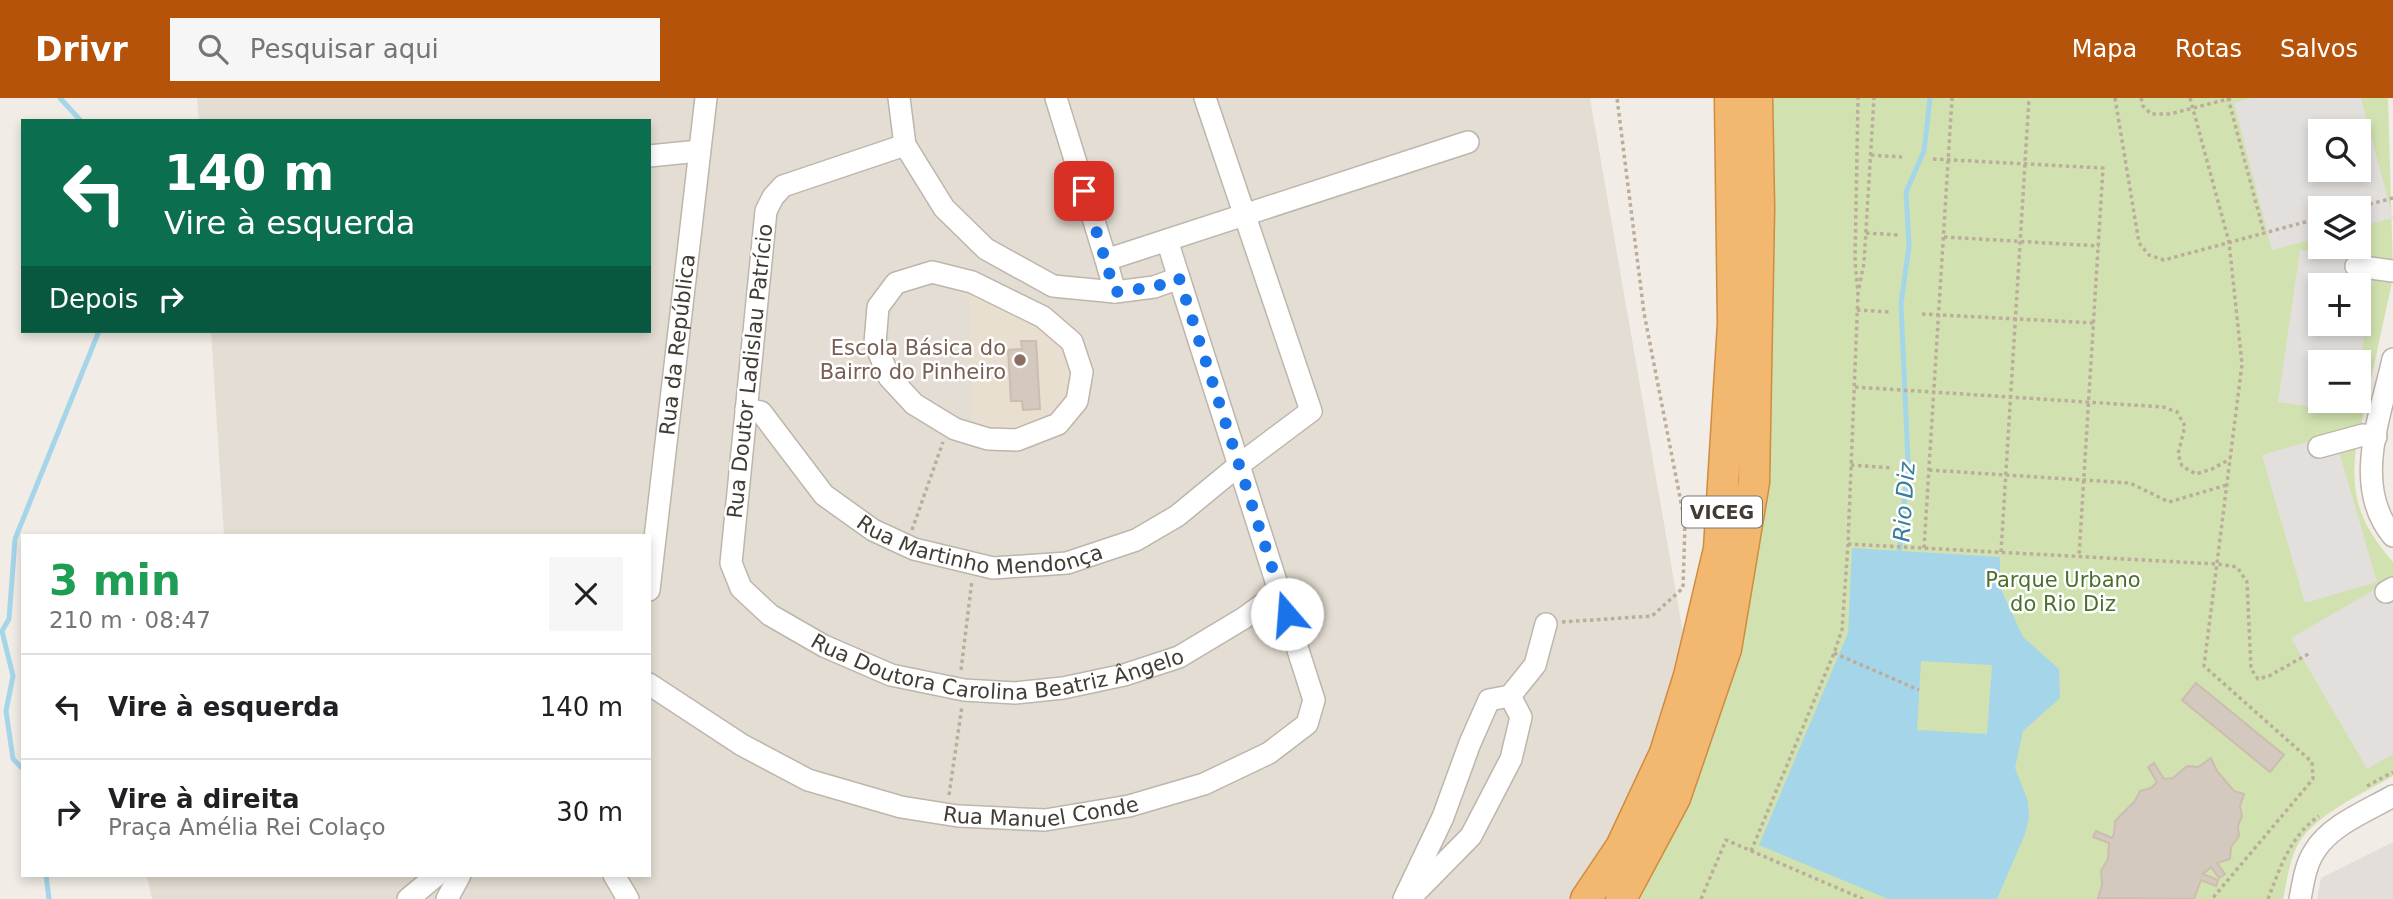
<!DOCTYPE html>
<html lang="pt">
<head>
<meta charset="utf-8">
<style>
  body { margin:0; font-family:"DejaVu Sans",sans-serif; background:#f6f6f6; color:#202124; height:100vh; display:flex; flex-direction:column; font-size:26px; white-space:nowrap }
  * { box-sizing:border-box; margin:0 }
  p { font-size:23px; color:#757577 }
  .icon { flex:none; width:38px; height:38px; fill:none; stroke:currentColor; stroke-width:2; stroke-linecap:round; stroke-linejoin:round }
  .map { position:relative; flex:1; overflow:hidden }
  .drawer { position:absolute; left:21px; top:436px; width:630px; height:343px; display:flex; flex-direction:column; background:#fff; border-radius:0px; box-shadow:0 4px 10px #0003 }
  .drawer>* { flex:none }
  .hud { position:absolute; left:21px; top:21px; width:630px; height:214px; border-radius:0px; box-shadow:0 4px 10px #0003; background:#0b6e4f; color:#fff; overflow:hidden }
  .fabs { position:absolute; left:2308px; top:21px; display:grid; gap:14px }
  .fabs a { display:grid; place-items:center; width:63px; height:63px; border-radius:0px; background:#fff; box-shadow:0 4px 10px #0003; font-size:35px }
  .pin { position:absolute; display:grid; place-items:center; width:60px; height:60px; color:#fff; margin:-30px; border-radius:14px; box-shadow:0 4px 10px #0006 }
  .me { position:absolute; width:77px; margin:-38px; rotate:342deg; stroke-linejoin:round; filter:drop-shadow(0 0 5px #0008) }
  .turn { display:flex; align-items:center; gap:24px; height:147px; padding:0 28px; font-size:32px }
  .turn .icon { width:91px; height:91px; stroke-width:2.5 }
  .turn b { display:block; font-size:49px; line-height:60px }
  .then { display:flex; align-items:center; height:66px; padding:0 28px; background:#0003; gap:14px; font-size:26px }
  .round { display:grid; place-items:center; flex:none; width:74px; height:74px; border-radius:0px; background:#f6f6f6 }
  .overview { display:flex; align-items:center; justify-content:space-between; height:119px; padding:0 28px }
  h1 { font-size:42px; font-weight:800; line-height:52px; color:#1e9e55 }
  ul { padding:0; list-style:none }
  li { display:flex; align-items:center; gap:21px; height:105px; padding:0 28px; border-top:2px solid #e0e0e0 }
  li div { flex:1 }
  li b { display:block; font-size:26px }
  li em { font-style:normal }
  header { display:flex; align-items:center; gap:42px; box-sizing:border-box; height:98px; padding:0 35px; background:#b45309; color:#fff }
  header strong { font-size:33px }
  nav { display:flex; gap:38px; margin-inline-start:auto; font-size:24px }
  .search { width:490px; height:63px; background:#f6f6f6; display:flex; align-items:center; gap:18px; box-sizing:border-box; padding:0 24px; border-radius:0px; color:#757577; font-size:26px }
  .map>svg:first-child { display:block }
  .residential { fill:#e4ddd3 }
  .industrial { fill:#e3deda }
  .education { fill:#e9dfd0 }
  .green { fill:#d1e2b0; fill-rule:evenodd }
  .parking { fill:#e2dfdd; fill-rule:evenodd }
  .water { fill:#a5d5e9; fill-rule:evenodd }
  .lines { fill:none; stroke-linecap:round; stroke-linejoin:round }
  .stream { stroke:#a5d5e9; stroke-width:5 }
  .building { fill:#d4c9be; stroke:#ccbdaf; stroke-width:2 }
  .minor-casing { stroke:#beb5ab; stroke-width:24 }
  .highway-casing { stroke:#d08b40; stroke-width:33 }
  .path { stroke:#bcad9b; stroke-width:3.5; stroke-dasharray:3.5 3.5; stroke-linecap:butt }
  .minor { stroke:#fff; stroke-width:21 }
  .highway { stroke:#f2b86f; stroke-width:30 }
  .route { stroke:#1a73e8; stroke-width:12; stroke-dasharray:0 21.6 }
  .education-dot { fill:#8d6e63; stroke:#fff; stroke-width:2.5 }
  .labels { text-anchor:middle; dominant-baseline:central; stroke-width:5; stroke-linejoin:round; paint-order:stroke }
  .shield { fill:#fff; stroke:#7b7672; stroke-width:2 }
  .shield-label { font-size:19px; font-weight:bold; fill:#433c35 }
  .street-label { font-size:21px; fill:#433c35; stroke:#fff }
  .education-label { font-size:21px; fill:#785e54; stroke:#fff; text-anchor:end }
  .park-label { font-size:21px; fill:#4d6f2e; stroke:#fff }
  .water-label { font-size:23px; font-style:italic; fill:#367d9e; stroke:#fff }
</style>
</head>
<body>
<header>
<strong>Drivr</strong>
<div class="search"><svg class="icon" aria-label="search" viewBox="0 0 24 24"><circle cx="10" cy="10" r="6"/><path d="M15 15l6 6"/></svg>Pesquisar aqui</div>
<nav><a>Mapa</a><a>Rotas</a><a>Salvos</a></nav>
</header>
<div class="map">
<svg width="2393" height="801" viewBox="0 0 2393 801">
  <rect width="100%" height="100%" fill="#f1ece5"/>
  <path class="residential" d="M197,0H1590L1690,575L1580,801H152L147,779L154,777H649V438L224,437L211,233H649V23H199Z"/>
  <path class="industrial" d="M2393,744V801H2317L2321,780Z"/>
  <path class="education" d="M970,195L1047,233L1067,253L1071,272L1069,287L1062,305L1053,318L1041,326L1009,332L971,327Z"/>
  <path class="green" d="M1773,0H2388L2393,172L2391,189L2356,350C2350,400 2361,427 2393,464V678C2364,695 2313,717 2297,748C2289,765 2287,783 2283,801H1640L1689,706L1741,555L1769,386L1775,110ZM2320,33H2359V72H2320ZM2320,110H2359V149H2320ZM2320,187H2359V226H2320ZM2320,264H2359V303H2320Z"/>
  <path class="parking" d="M2252,0H2361L2393,120L2359,129V110H2320V139L2272,152L2234,5ZM2320,33H2359V72H2320Z
    M2300,152L2375,163L2359,275V264H2320V303H2355L2353,315L2278,304ZM2320,187H2359V226H2320Z
    M2334,336L2377,484L2305,505L2262,357Z
    M2393,481V656L2367,671L2291,540Z"/>
  <path class="water" d="M1852,450L2000,459V489L2023,539L2059,571L2060,600L2023,633L2015,670L2028,703L2029,720L2025,736L1997,801H1888L1759,747L1848,535ZM1921,563L1992,567L1987,636L1917,632Z"/>
  <g class="lines">
    <path class="stream" d="M60,0L81,23
      M1899,460L1908,364L1901,206L1909,148L1906,94L1924,53L1930,0
      M23,671L13,661L6,613L13,578L2,533L9,521L15,441L99,233
      M46,777L49,801"/>
  </g>
  <path class="building" d="M1021,243H1036L1040,311L1023,312L1022,303H1011L1008,252L1022,251Z
    M2196,585L2284,657L2270,674L2182,602Z
    M2211,660L2217,673L2234,693L2244,696L2240,708L2242,718L2238,728L2239,738L2231,749L2230,761L2217,765L2225,776L2219,780L2211,769L2203,776L2218,782L2216,788L2201,782L2194,801L2098,800L2102,787L2101,773L2108,761L2109,745L2093,739L2096,733L2112,740L2114,736L2115,723L2135,703L2140,693L2151,690L2157,684L2148,669L2154,665L2164,681L2173,680L2187,668L2198,669Z"/>
  <g class="lines">
    <g class="minor-casing">
      <g id="minor">
        <path d="M899,0L905,47L944,110L986,151L1053,188L1115,194L1154,189L1179,180L1167,142"/>
        <path d="M1056,0L1106,162"/>
        <path id="s1" d="M905,47L783,88L773,99L766,113L731,465L741,490L770,517L824,548L891,577L964,592L1015,595L1063,590L1124,577L1179,559L1244,520L1280,494"/>
        <path d="M649,58L699,53"/>
        <path d="M2356,168L2393,173"/>
        <path d="M932,174L972,184L1043,219L1072,244L1082,274L1077,303L1058,326L1017,342L988,341L955,331L914,306L889,279L875,245L878,209L896,185Z"/>
        <path d="M1115,194L1106,162L1468,44"/>
        <path d="M2393,261C2381,317 2351,388 2393,438"/>
        <path id="s2" d="M746,311L761,314L824,397L873,432L914,451L993,470L1067,465L1136,442L1177,418L1239,367L1311,313L1205,0"/>
        <path d="M2319,349L2363,337L2376,339"/>
        <path id="s3" d="M649,492L706,0"/>
        <path d="M2386,494L2393,490"/>
        <path id="s4" d="M649,586L742,647L808,682L901,709L958,718L1045,722L1129,708L1204,686L1269,655L1307,626L1314,602L1179,180"/>
        <path d="M1510,598L1535,567L1546,526"/>
        <path d="M614,777L628,801"/>
        <path d="M408,801L437,777"/>
        <path d="M447,801L460,777"/>
        <path d="M1404,801L1443,719L1470,645L1489,602L1510,598L1521,619L1511,661L1471,738L1409,801"/>
        <path d="M2300,801C2303,786 2305,768 2314,754C2330,727 2367,713 2393,698"/>
      </g>
    </g>
    <g class="highway-casing">
      <path id="highway" d="M1586,801L1621,749L1665,655L1689,578L1719,451L1733,226L1730,0
        M1621,801L1675,700L1726,551L1754,384L1759,110L1757,0"/>
    </g>
    <path class="path" d="M2115,0L2139,145L2149,157L2164,162L2320,120
      M2141,0L2143,8L2151,16H2170L2232,0
      M2190,0L2229,144L2242,266L2204,568L2312,664L2313,681L2212,801
      M2228,0L2264,135
      M1871,57L1902,59
      M1933,61L2103,70L2079,458
      M2356,110L2393,100
      M1866,135L1899,137
      M1944,139L2099,148
      M1859,190L1864,165L1874,0
      M1857,212L1891,214
      M1922,216L2094,225
      M1855,289L2163,309L2177,314L2185,328L2178,356L2182,368L2196,376L2212,371L2230,361
      M1851,367L1893,370
      M1929,372L2130,385L2169,404L2227,387
      M912,432L943,344
      M1848,446L2217,466L2237,469L2247,484L2251,571L2258,581L2269,578L2310,555
      M1924,450L1952,0
      M2001,454L2029,0
      M1562,524L1652,518L1683,490L1685,425L1644,215L1617,0
      M1834,555L1919,592
      M961,572L972,482
      M2367,688L2393,674
      M949,697L962,608
      M1751,753L1834,555L1842,532L1848,446L1858,195L1855,163L1858,0
      M1701,801L1726,742L1863,801
      M2268,801C2280,770 2290,738 2319,718"/>
    <use href="#minor" class="minor"/>
    <use href="#highway" class="highway"/>
  </g>
  <g class="lines">
    <path class="route" d="M1084,93L1115,194L1154,189L1179,180L1287,516"/>
  </g>
  <circle class="education-dot" cx="1020" cy="262" r="7"/>
  <g class="labels">
    <rect class="shield" x="1682" y="398.5" width="80" height="31" rx="5"/>
    <g class="shield-label">
      <text x="1722" y="414">VICEG</text>
    </g>
    <g class="street-label">
      <text stroke="none"><textPath href="#s3" startOffset="247">Rua da República</textPath></text>
      <text transform="translate(750 273) rotate(-84)">Rua Doutor Ladislau Patrício</text>
      <text stroke="none"><textPath href="#s2" startOffset="290">Rua Martinho Mendonça</textPath></text>
      <text stroke="none"><textPath href="#s1" startOffset="821">Rua Doutora Carolina Beatriz Ângelo</textPath></text>
      <text stroke="none"><textPath href="#s4" startOffset="424">Rua Manuel Conde</textPath></text>
    </g>
    <g class="education-label">
      <text x="1006" y="250">Escola Básica do<tspan x="1006" dy="24">Bairro do Pinheiro</tspan></text>
    </g>
    <g class="park-label">
      <text x="2063" y="482">Parque Urbano<tspan x="2063" dy="24">do Rio Diz</tspan></text>
    </g>
    <g class="water-label">
      <text transform="translate(1904 404) rotate(-86)">Rio Diz</text>
    </g>
  </g>
</svg>
<div class="fabs">
<a><svg class="icon" aria-label="search" viewBox="0 0 24 24"><circle cx="10" cy="10" r="6"/><path d="M15 15l6 6"/></svg></a>
<a><svg class="icon" aria-label="layers" viewBox="0 0 24 24"><path d="M12 4l9 5-9 5-9-5zM3 14l9 5 9-5"/></svg></a>
<a>+</a>
<a>−</a>
</div>
<div class="pin" style="left:1084px;top:93px;background:#d93025"><svg class="icon" aria-label="arrive" viewBox="0 0 24 24"><path d="M6 21V4h12l-3 4 3 4H6"/></svg></div>
<svg class="me" style="left:1287px;top:516px" viewBox="-20 -20 40 40"><circle r="19" fill="#fff"/><path d="M0-13L10 11 0 6-10 11z" fill="#1a73e8"/></svg>
<div class="hud">
<div class="turn"><svg class="icon" aria-label="left" viewBox="0 0 24 24"><path d="M17 20v-9H6M10 6l-5 5 5 5"/></svg><div><b>140 m</b>Vire à esquerda</div></div>
<div class="then">Depois<svg class="icon" aria-label="right" viewBox="0 0 24 24"><path d="M7 20v-9h11M14 6l5 5-5 5"/></svg></div>
</div>
<section class="drawer">
<div class="overview"><div><h1>3 min</h1><p>210 m · 08:47</p></div><a class="round"><svg class="icon" aria-label="close" viewBox="0 0 24 24"><path d="M6 6l12 12M18 6L6 18"/></svg></a></div>
<ul>
<li><svg class="icon" aria-label="left" viewBox="0 0 24 24"><path d="M17 20v-9H6M10 6l-5 5 5 5"/></svg><div><b>Vire à esquerda</b></div><em>140 m</em></li>
<li><svg class="icon" aria-label="right" viewBox="0 0 24 24"><path d="M7 20v-9h11M14 6l5 5-5 5"/></svg><div><b>Vire à direita</b><p>Praça Amélia Rei Colaço</p></div><em>30 m</em></li>
</ul>
</section>
</div>
</body>
</html>
